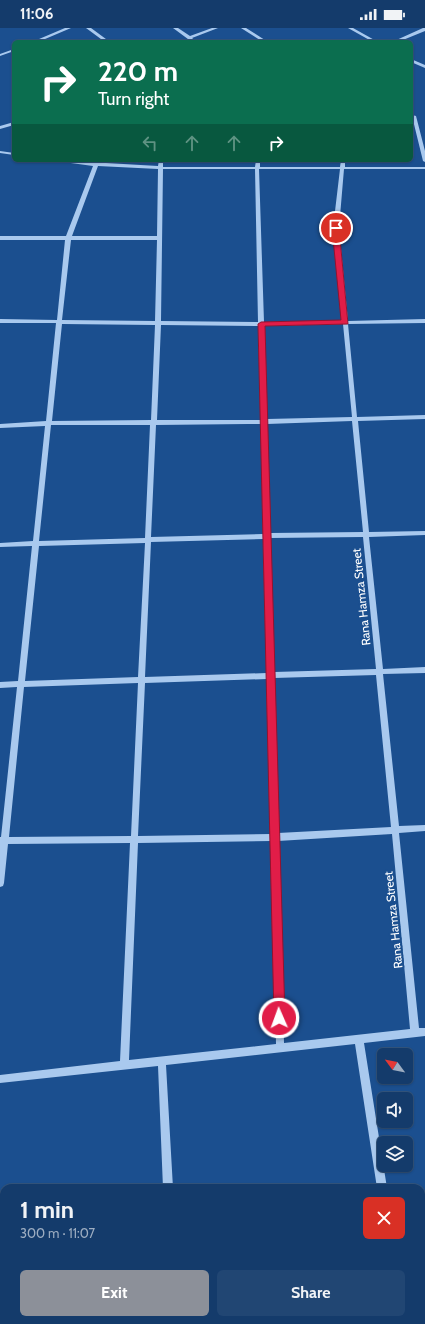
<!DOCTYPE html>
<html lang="en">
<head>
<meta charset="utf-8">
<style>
  body { margin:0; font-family:Cabin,sans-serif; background:#214673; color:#f1f3f6; height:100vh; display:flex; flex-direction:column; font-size:15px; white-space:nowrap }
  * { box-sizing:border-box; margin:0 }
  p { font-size:13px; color:#9dadc1 }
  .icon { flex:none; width:22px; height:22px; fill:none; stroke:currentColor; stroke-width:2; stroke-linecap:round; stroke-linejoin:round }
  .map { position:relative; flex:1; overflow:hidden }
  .panel { position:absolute; left:0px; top:1156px; width:425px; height:140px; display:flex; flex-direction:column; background:#143b6b; border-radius:12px 12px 0 0; box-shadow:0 1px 3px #0004,0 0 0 1px #33557e }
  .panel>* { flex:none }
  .top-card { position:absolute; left:12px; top:12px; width:401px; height:122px; border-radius:6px; box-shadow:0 1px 3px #0004,0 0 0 1px #33557e; background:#0b6e4f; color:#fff; overflow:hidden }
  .needle { width:26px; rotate:302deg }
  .controls { position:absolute; left:377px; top:1020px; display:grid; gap:8px }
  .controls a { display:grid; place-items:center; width:36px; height:36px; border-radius:6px; background:#143b6b; box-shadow:0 1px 3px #0004,0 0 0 1px #33557e; font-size:20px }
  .pin { position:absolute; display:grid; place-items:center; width:34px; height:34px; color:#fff; margin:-17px; border:2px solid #fff; border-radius:50%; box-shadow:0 1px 4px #0007 }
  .me { position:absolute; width:44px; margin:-22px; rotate:358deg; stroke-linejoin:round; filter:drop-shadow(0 0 3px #0008) }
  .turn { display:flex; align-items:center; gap:14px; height:84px; padding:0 20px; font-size:18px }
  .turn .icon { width:52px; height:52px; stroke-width:2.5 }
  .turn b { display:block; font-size:28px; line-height:34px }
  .lanes { display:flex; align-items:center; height:38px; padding:0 20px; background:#0003; justify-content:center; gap:20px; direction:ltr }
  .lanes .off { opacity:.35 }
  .round { display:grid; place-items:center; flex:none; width:42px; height:42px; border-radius:6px; background:#214673 }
  .headline { display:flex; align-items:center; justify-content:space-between; height:68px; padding:0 20px }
  h1 { font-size:24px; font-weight:700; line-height:30px }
  .action { display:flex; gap:8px; margin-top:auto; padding:8px 20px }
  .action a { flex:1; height:46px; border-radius:6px; background:#8c9099; color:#fff; font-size:16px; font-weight:700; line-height:46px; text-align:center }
  .action a+a { background:#214673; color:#f1f3f6 }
  .status { display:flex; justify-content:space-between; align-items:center; height:28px; padding:0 20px; background:#143b6b; direction:ltr }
  .status svg { height:11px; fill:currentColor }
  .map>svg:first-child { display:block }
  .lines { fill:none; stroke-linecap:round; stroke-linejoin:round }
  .minor { fill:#a9c9ee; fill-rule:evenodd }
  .route { fill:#e11d48; stroke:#92132f }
  .labels { text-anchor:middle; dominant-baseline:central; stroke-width:4; stroke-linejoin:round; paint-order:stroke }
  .street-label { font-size:12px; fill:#fff; stroke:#1b4f8f }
</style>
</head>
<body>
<div class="status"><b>11:06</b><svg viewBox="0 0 49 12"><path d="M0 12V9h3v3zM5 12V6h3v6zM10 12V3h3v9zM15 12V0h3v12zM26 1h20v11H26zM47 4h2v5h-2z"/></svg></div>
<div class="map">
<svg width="425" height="1296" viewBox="0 0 425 1296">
  <rect width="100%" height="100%" fill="#1b4f8f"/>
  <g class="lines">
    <path class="minor" d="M65,0H71L38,14H32Z
      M86,0H91L110,14H105Z
      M173,0H178L190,8L212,0H218L192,10L197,14H192Z
      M241,0H246L268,14H263Z
      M348,0H353L378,14H373Z
      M423,0H425V3L398,14H392Z
      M14,21V23L0,28V26Z
      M411,31L425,37V40L411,34Z
      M412,87L416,88L425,123V134L423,133L412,88Z
      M14,94V97L0,101V98Z
      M0,123L14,125V127L0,125Z
      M54,132L158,138L159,132H163V139H255L256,132H260V139H340L341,132H345V139H425V141H344L339,200L348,293L425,291V295L348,296L357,389L425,387V391L358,393L369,504L425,503V507L369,509L383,641L425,639V645L383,646L399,798L425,797V803L399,805L419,1000H425V1008L364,1015L387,1160H377L355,1016L166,1037L173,1160H163L158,1038L0,1055V1047L120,1033L130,815L8,816L4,855L3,858L0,859V809H1L17,659L0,660V654L18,653L32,518L0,519V515L33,513L45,398L0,400V396L46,393L56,295H0V291L57,292L65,212H0V208H66L93,138L56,133ZM98,138L158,141L157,208H72ZM163,141H255L258,294L161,293ZM259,141H340L333,200L342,293L264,294ZM71,212H157L155,293L62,292ZM62,296L155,297L151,392L52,393ZM343,296L352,389L267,391L264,298ZM161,297L258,298L261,392H157ZM352,393L363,504L270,505L267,396ZM248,396H261L263,506L151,509L156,397ZM51,397H150L145,510L39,513ZM363,509L376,641L274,644L270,510ZM263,511L267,645L145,649L151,514ZM145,515L138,649L25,653L39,518ZM376,647L391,799L278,805L274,650ZM267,651L271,806L138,808L145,655ZM138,655L131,808L9,809L24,659ZM392,806L410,1001L284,1015L278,813ZM271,813L276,1016L129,1032L138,815Z
      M425,1188V1198L421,1199V1189Z
      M0,1226H4V1236H0Z
      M170,1292H180V1296H170Z
      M397,1292H407L408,1296H398Z"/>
  </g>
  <path class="route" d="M336,198L339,200L348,296L265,298L285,990L283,994L279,995L275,994L274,990L258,296L261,294L341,292L332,200Z"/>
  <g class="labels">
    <g class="street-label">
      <text transform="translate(361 569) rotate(-96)">Rana Hamza Street</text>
      <text transform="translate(393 892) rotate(-96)">Rana Hamza Street</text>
    </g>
  </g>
</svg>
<div class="controls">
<a><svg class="needle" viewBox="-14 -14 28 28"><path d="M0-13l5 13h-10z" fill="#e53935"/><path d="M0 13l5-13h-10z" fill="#9dadc1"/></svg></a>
<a><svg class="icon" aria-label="sound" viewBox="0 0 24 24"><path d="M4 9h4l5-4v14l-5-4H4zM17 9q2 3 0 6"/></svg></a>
<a><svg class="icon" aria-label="layers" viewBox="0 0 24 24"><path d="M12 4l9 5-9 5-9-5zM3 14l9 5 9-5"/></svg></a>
</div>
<div class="pin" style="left:336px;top:200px;background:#d93025"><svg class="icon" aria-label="arrive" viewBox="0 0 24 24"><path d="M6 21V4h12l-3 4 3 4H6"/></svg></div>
<svg class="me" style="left:279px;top:990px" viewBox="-20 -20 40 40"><circle r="17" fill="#e11d48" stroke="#fff" stroke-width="3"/><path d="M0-11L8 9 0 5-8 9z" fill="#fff"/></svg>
<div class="top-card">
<div class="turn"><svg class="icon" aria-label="right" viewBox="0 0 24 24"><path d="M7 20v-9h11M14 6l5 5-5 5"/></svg><div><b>220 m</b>Turn right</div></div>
<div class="lanes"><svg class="icon off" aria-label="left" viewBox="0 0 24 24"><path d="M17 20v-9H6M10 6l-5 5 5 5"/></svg><svg class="icon off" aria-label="ahead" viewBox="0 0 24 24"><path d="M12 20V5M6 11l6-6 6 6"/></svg><svg class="icon off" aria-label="ahead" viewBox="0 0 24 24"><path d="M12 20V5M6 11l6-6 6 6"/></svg><svg class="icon" aria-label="right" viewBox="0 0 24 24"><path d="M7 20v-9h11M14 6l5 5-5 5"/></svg></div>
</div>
<section class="panel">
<div class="headline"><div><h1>1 min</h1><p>300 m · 11:07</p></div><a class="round" style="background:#d93025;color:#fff"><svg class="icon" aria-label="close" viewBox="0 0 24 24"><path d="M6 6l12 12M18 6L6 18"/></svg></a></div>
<div class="action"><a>Exit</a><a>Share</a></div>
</section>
</div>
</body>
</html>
